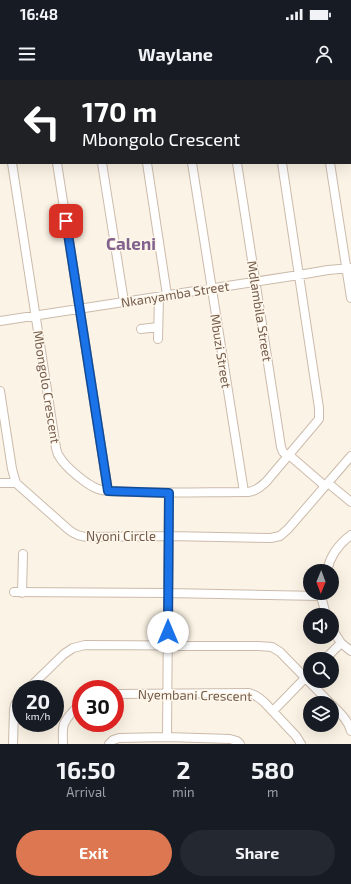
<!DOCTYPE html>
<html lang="en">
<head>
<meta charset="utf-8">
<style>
  body { margin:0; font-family:"Exo 2",sans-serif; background:#242831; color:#f1f3f6; height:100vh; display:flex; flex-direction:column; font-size:15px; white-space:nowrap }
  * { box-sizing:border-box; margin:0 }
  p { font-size:13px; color:#9ea1a6 }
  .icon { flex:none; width:22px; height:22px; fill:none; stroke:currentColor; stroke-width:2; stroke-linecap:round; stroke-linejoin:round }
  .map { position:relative; height:664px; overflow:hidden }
  .sheet { display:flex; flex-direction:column; background:#171b24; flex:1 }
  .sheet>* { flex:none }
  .hud { position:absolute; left:0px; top:0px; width:351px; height:84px; box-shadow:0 4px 16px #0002; background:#202124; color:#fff; overflow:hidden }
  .needle { width:26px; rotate:181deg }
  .controls { position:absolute; left:303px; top:484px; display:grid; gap:8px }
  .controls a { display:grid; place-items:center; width:36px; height:36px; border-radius:50%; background:#171b24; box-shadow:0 4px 16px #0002; font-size:20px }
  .speed { position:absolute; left:12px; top:600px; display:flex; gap:8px; font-size:20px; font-weight:700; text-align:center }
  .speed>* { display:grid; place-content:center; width:52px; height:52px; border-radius:50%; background:#171b24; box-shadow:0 4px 16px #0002; line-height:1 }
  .speed small { font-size:10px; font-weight:400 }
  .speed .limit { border:6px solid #d22; background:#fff; color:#111 }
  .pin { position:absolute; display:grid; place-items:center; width:34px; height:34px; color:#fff; margin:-17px; border-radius:8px; box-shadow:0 2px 6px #0006 }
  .me { position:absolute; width:44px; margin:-22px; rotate:0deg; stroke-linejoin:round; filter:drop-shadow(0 0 3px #0008) }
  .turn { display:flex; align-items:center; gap:14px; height:84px; padding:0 16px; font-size:18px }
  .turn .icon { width:52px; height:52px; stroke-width:2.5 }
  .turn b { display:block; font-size:28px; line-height:34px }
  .eta { display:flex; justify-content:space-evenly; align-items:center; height:68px; text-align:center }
  .eta b { font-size:24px; font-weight:700; line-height:28px }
  .cta { display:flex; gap:8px; margin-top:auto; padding:8px 16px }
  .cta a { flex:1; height:46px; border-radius:24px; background:#dd7751; color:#fff; font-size:16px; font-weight:700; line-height:46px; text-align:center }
  .cta a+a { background:#242831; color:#f1f3f6 }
  .status { display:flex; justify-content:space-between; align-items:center; height:28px; padding:0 20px; background:#171b24; direction:ltr }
  .status svg { height:11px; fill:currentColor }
  header { display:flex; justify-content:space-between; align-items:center; height:52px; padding:0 16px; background:#171b24; font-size:18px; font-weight:700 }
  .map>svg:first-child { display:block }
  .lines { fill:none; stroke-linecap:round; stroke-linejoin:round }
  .minor-casing { stroke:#ccbbac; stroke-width:10 }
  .minor { stroke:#fff; stroke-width:8 }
  .route-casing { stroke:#114b97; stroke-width:10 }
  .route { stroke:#1a73e8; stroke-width:7 }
  .labels { text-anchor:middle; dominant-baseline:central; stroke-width:3; stroke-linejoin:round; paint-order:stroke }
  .street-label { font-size:13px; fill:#725b4c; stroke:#fef7ea }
  .district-label { font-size:17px; font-weight:bold; fill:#82638e; stroke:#fef7ea }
</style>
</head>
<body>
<div class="status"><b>16:48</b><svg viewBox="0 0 49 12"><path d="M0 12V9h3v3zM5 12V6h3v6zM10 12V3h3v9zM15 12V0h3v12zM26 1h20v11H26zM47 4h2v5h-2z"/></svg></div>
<header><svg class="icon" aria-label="menu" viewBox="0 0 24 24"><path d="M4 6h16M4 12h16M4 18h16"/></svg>Waylane<svg class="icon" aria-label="person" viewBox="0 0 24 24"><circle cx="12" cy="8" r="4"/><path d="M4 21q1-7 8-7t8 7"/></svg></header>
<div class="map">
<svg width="351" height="664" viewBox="0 0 351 664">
  <rect width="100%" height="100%" fill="#fbf3e5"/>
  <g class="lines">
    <g class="minor-casing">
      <path id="minor" d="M44,0V1
        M89,0V1
        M179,0V1
        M224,0V1
        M269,0V1
        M316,0V1
        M0,13L1,18
        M350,71H351
        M12,83L56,368C57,371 57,374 59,376C65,387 87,405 98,409C109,413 123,411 135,412C172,413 210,412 248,412C256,411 260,407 266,402L314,345L319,339V328L282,83
        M57,83L108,411
        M102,83L124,222
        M147,83L167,215
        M192,83L244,412
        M237,83L281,367L283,372L288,376
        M330,83L351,218
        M0,241L299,195L328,190L351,188
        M141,249L158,247
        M158,259L159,217
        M0,311L12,389L16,403L69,450C75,455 81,457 90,457L168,456L271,458L280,456L288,449L351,376
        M289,375L325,406
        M0,403H16
        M328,403L351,422
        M327,491C330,476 339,464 351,455
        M14,512L168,513L321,516
        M22,513L23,474
        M322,513L321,516L326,535
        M332,549L341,563L351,571
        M325,579L341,563
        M28,609L64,574L73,568L85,565L258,566L272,567L280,572L330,623
        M115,614L249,613C256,615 260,618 265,623L296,656L301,664
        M332,625C340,633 348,640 351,651
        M273,631L310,593
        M167,657L169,413
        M13,664L14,630L15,625L21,616
        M63,664C63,658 62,650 64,644C67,637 75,629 81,624
        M109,664L113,660L119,658L167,657L230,659L237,661L240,664"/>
    </g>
    <use href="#minor" class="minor"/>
  </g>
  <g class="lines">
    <g class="route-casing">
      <path id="route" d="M66,141L108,411L169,413L168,552"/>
    </g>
    <use href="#route" class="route"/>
  </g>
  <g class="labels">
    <g class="street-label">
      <text transform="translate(175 214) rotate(-9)">Nkanyamba Street</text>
      <text transform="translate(260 231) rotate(81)">Mdlambila Street</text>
      <text transform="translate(221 271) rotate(81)">Mbuzi Street</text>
      <text transform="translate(47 307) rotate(81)">Mbongolo Crescent</text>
      <text x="121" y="456">Nyoni Circle</text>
      <text transform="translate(195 615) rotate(1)">Nyembani Crescent</text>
    </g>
    <g class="district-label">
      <text x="131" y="163">Caleni</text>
    </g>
  </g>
</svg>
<div class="controls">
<a><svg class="needle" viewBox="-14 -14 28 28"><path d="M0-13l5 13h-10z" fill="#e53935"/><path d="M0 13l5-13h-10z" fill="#9ea1a6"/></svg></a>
<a><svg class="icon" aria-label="sound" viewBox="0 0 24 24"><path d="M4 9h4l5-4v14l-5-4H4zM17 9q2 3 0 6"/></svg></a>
<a><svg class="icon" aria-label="search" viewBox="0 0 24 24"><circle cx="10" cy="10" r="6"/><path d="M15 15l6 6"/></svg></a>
<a><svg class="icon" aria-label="layers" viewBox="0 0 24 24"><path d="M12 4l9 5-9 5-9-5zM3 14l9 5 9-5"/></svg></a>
</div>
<div class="speed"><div>20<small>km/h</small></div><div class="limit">30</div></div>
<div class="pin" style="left:66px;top:141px;background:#d93025"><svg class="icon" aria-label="arrive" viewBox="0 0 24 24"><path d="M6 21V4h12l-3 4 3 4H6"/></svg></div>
<svg class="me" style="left:168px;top:552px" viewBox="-20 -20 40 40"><circle r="19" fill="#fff"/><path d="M0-13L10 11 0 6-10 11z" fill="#1a73e8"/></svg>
<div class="hud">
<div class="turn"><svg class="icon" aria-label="left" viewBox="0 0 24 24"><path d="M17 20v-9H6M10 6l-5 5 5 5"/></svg><div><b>170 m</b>Mbongolo Crescent</div></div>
</div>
</div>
<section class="sheet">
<div class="eta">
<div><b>16:50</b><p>Arrival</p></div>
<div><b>2</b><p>min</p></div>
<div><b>580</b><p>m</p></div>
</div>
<div class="cta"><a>Exit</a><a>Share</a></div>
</section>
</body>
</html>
